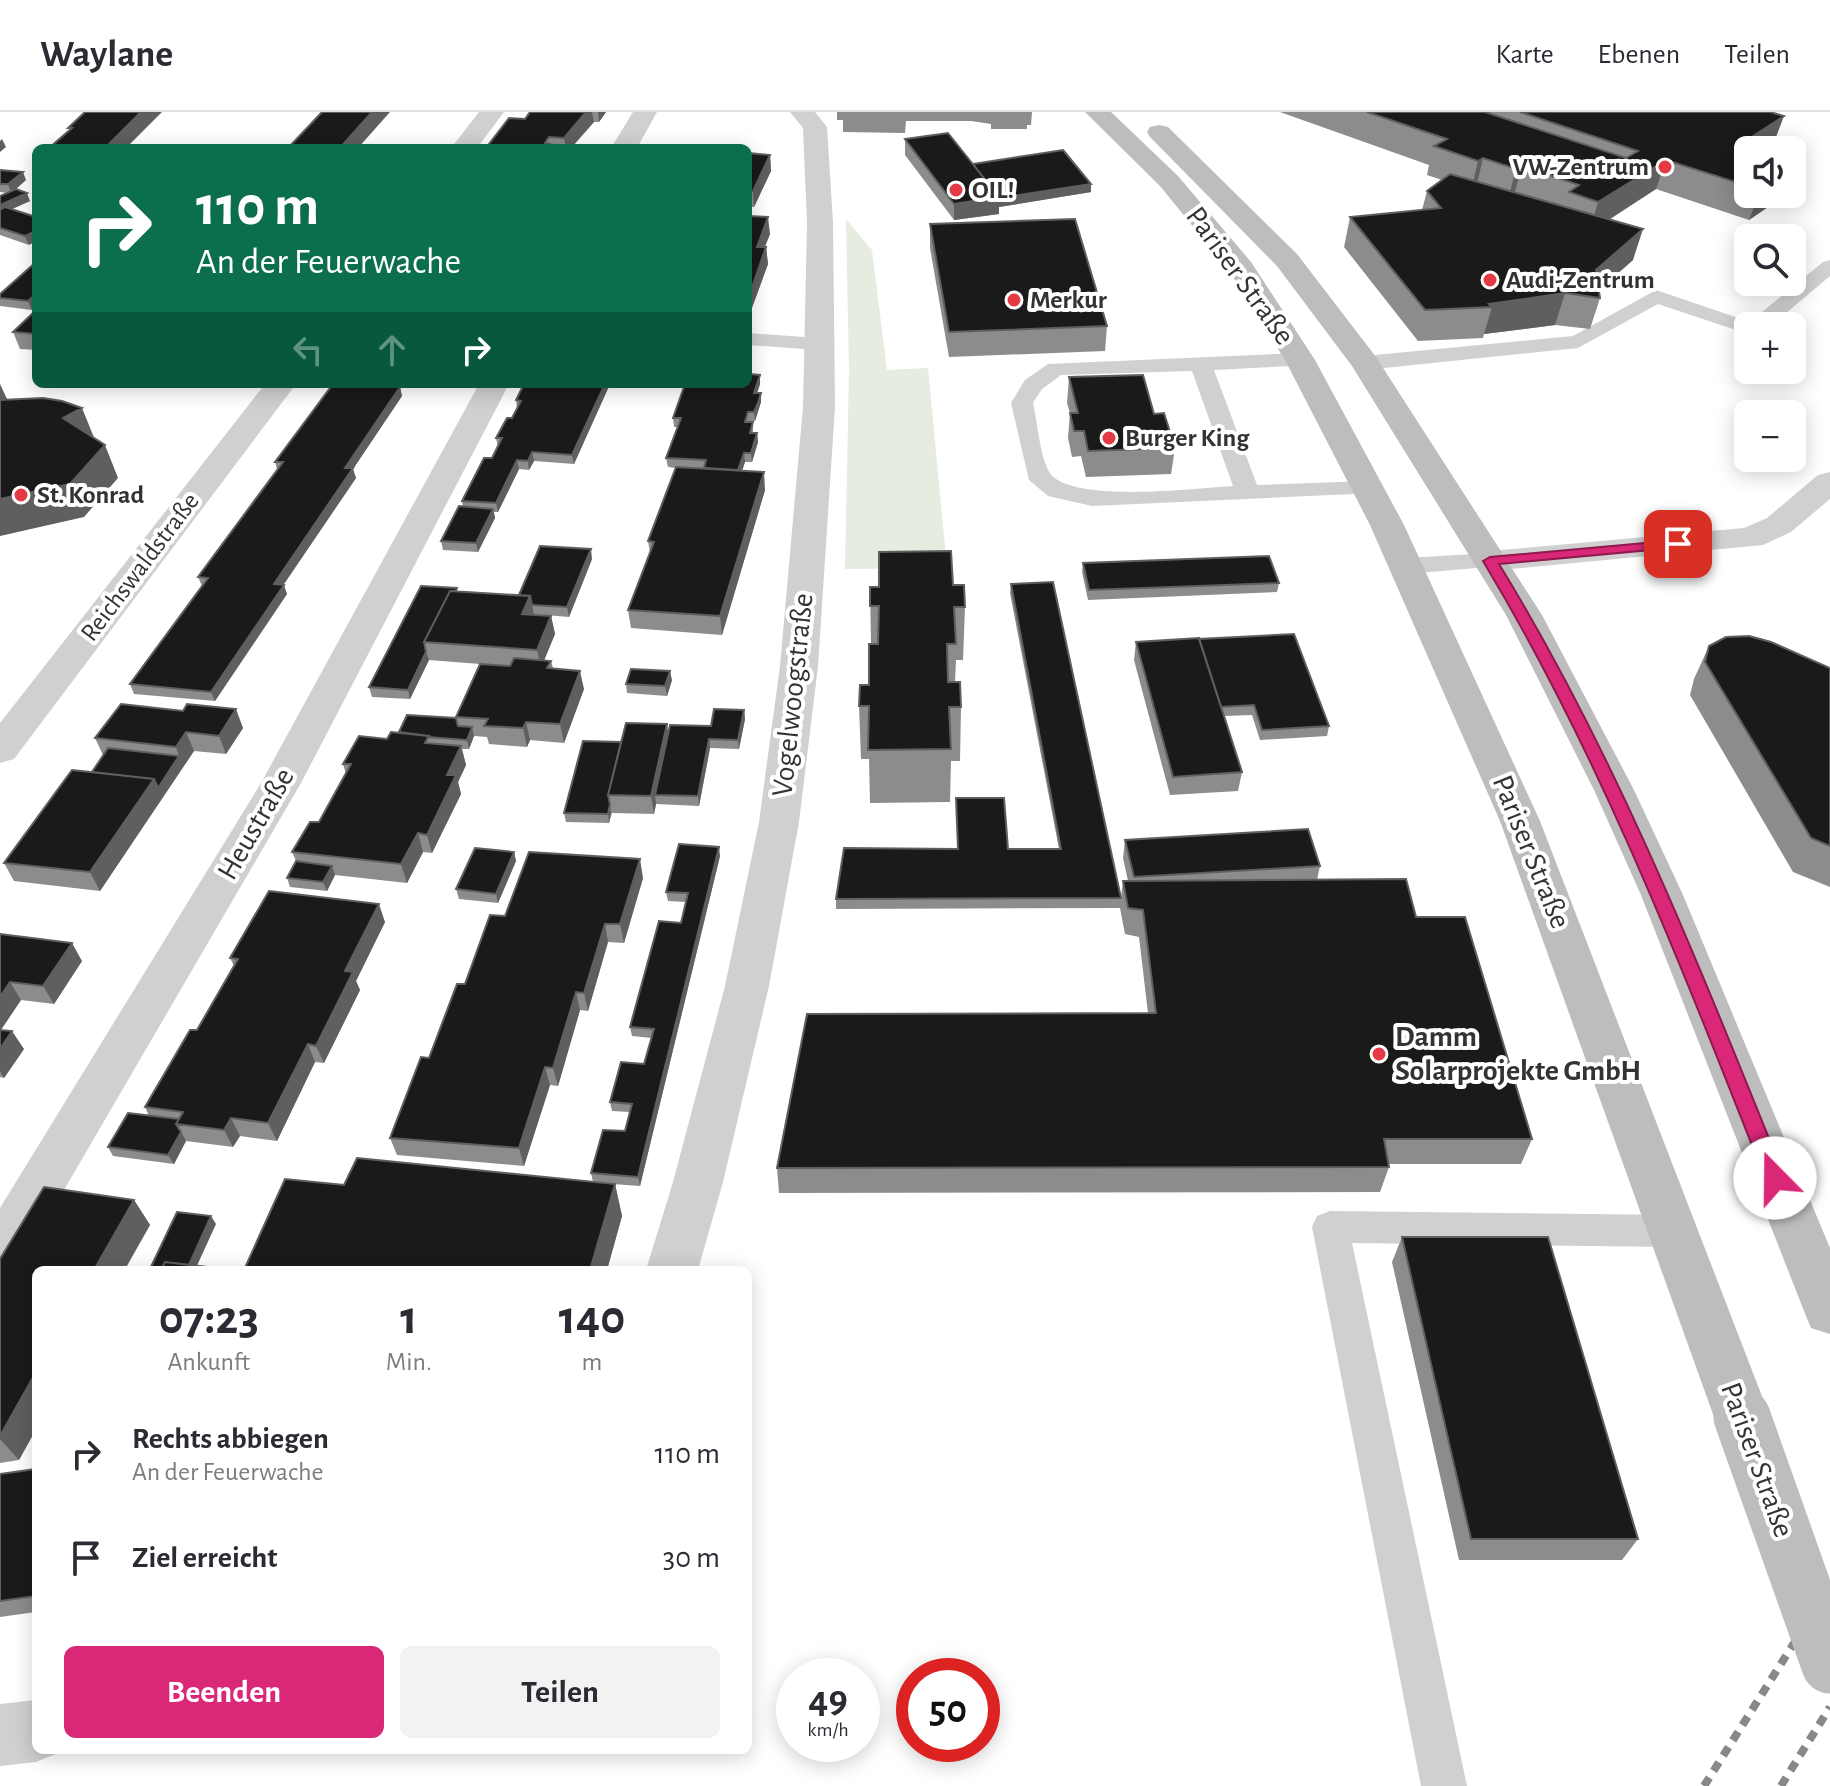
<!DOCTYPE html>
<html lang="de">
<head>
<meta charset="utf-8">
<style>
  body { margin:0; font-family:"Alegreya Sans",sans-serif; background:#f2f2f3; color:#2b2b33; height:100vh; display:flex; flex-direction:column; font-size:30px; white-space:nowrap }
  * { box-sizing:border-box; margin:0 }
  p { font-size:26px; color:#7c7c81 }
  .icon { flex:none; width:44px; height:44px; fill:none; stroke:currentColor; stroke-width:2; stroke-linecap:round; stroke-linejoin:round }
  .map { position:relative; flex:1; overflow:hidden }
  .panel { position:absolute; left:32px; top:1154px; width:720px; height:488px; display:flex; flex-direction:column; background:#fff; border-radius:12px; box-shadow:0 4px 20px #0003 }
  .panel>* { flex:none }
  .guide { position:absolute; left:32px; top:32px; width:720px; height:244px; border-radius:12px; box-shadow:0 4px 20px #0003; background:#0b6e4f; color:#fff; overflow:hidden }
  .tools { position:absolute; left:1734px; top:24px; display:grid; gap:16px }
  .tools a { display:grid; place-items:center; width:72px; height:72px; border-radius:12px; background:#fff; box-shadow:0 4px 20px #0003; font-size:40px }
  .speed { position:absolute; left:776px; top:1546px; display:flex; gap:16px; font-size:40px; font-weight:700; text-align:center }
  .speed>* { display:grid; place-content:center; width:104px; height:104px; border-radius:50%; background:#fff; box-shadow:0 4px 20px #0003; line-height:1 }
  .speed small { font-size:20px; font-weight:400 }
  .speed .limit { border:12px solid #d22; background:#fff; color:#111 }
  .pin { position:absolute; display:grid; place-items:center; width:68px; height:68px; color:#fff; margin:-34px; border-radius:16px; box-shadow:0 4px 12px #0006 }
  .me { position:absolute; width:88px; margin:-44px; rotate:338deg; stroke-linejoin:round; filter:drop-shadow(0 0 6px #0008) }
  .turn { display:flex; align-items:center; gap:28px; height:168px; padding:0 32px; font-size:36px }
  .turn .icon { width:104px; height:104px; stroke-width:2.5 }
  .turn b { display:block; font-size:56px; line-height:68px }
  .lanes { display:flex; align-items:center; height:76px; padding:0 32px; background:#0003; justify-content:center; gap:40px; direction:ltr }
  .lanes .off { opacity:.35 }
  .eta { display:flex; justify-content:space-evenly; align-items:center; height:136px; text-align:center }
  .eta b { font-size:48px; font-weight:700; line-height:56px }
  .action { display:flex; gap:16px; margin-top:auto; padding:16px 32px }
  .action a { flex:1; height:92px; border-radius:12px; background:#db2777; color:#fff; font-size:32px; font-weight:700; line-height:92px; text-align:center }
  .action a+a { background:#f2f2f3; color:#2b2b33 }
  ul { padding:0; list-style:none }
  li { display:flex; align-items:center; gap:24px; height:104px; padding:0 32px }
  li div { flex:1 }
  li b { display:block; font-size:30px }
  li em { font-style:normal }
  header { display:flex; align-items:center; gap:48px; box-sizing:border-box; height:112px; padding:0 40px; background:#fff; border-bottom:2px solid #e1e1e2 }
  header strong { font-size:38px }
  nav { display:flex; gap:44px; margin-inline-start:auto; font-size:28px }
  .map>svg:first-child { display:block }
  .green { fill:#e6ecdf }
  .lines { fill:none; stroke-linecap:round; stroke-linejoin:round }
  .service { fill:#d0d0d0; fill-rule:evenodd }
  .minor { fill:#d0d0d0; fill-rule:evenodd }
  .tertiary { fill:#d0d0d0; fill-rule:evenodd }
  .secondary { fill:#bdbdbd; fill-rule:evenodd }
  .rail { stroke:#888; stroke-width:8; stroke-dasharray:10 8; stroke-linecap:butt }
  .secondary-bridge { stroke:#bdbdbd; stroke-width:57 }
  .wall { fill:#8c8c8c }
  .shaded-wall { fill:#5f5f5f }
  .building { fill:#1a1a1a; stroke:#5f5f5f; stroke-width:2 }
  .route { fill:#db2777; stroke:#8e194d; stroke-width:2 }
  .poi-dot { fill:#e63946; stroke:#fff; stroke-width:3 }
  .labels { text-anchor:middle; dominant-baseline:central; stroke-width:8; stroke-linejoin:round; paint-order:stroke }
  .far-poi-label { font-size:26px; font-weight:bold; fill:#333; stroke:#fff; text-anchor:start }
  .far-street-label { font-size:26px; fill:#333; stroke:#fff }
  .street-label { font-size:30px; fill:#333; stroke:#fff }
  .poi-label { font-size:30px; font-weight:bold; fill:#333; stroke:#fff; text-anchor:start }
</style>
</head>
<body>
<header>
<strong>Waylane</strong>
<nav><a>Karte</a><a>Ebenen</a><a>Teilen</a></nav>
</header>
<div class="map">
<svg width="1830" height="1674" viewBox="0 0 1830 1674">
  <rect width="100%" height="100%" fill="#fff"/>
  <path class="green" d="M846,107L872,138L887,258L928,256L947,456L845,457L849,259Z"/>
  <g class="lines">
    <path class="service" d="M1830,148V164L1771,214H1748V222L1658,192L1578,236L1365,258L1354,251L1365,244L1573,224L1656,178L1750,210L1823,150Z
      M748,221L819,226L830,232L819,238L748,233Z
      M1300,241L1311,248L1308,253L1214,258L1257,373L1367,369L1376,371L1379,376L1376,381L1092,394L1048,384L1029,368L1011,291L1025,268L1048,252ZM1192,259L1233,374C1198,376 1064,393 1048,358C1039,339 1038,312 1033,291L1042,277L1061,263Z
      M1490,441L1499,444L1503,449L1499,454L1407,462L1398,459L1394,454L1398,449L1407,446Z
      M1330,1099L1674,1103L1687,1108L1692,1119L1687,1130L1674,1135L1352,1131L1467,1674H1421L1312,1115L1317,1104Z"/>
    <path class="minor" d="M633,0H657L637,36H611Z
      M790,0H815L827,15L833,111L835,295L818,554L799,710L769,874L723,1070L698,1158H646L673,1070L725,874L759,710L780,554L803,295L807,111L803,16Z
      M479,272H509L301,671L18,1157L0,1163V1096L261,671Z
      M1830,360V387L1791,420L1763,433L1490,459L1478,456L1473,449L1478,442L1490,439L1744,416L1767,406L1818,363Z
      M36,1588V1638H59L58,1641L36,1650L0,1654V1592Z"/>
    <path class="tertiary" d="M479,0H504L477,36H451Z
      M265,272H296L14,647L0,651V611Z"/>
    <path class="secondary" d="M1085,0H1111L1178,64L1251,150L1315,248L1404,413L1540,709L1770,1305L1761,1323L1742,1331L1723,1323L1714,1305L1500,709L1370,413L1285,248L1230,160L1160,74Z
      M1159,13L1168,15L1297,142L1376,245L1542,503L1634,678L1683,783L1830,1136V1222L1811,1216L1804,1199L1641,783L1594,678L1506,503L1352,254L1277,154L1150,25L1147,20L1150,15Z"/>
    <path class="rail" d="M1704,1674L1830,1474
      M1781,1674L1830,1595"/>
    <path class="secondary-bridge" d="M1742,1305L1830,1553"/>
  </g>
  <path class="wall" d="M530,0H606L599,10H594L571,36H486L525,7Z
    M837,0H1032L1031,13H1027V17H991V12L971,9H906L905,21L843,20V8H837Z
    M1280,0H1771L1773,33L1748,38V82H1787L1749,108L1656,77L1609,108L1633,148L1599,178L1600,186L1590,217L1555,213L1484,222L1483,226L1418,229L1344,135L1350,105L1422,98L1427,79L1442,68L1427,63L1429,53Z
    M905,27L973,52L1091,80L999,95V102L954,108L905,43Z
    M748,41L770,43L771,59L754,95H748Z
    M0,58L26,68L16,77L30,89L12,97L36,105L29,133L0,123V84L7,81L0,80Z
    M748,104L770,122L765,135H766L768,152L750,201H748Z
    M930,112L1107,214L1105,239L949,245L930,136Z
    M36,150V194L32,198L0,194V182Z
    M36,198V238L20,237L13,220Z
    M1069,265L1154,302L1175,336L1171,362L1086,365L1081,344L1072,345L1068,326L1070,301L1067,291Z
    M610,272L574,352L534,349L529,358L519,357L498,400H494L495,406L478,440L443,438L441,429L463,395L462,389L492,346L498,335L496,326L512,306L517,296L516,288Z
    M760,272L757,281H761V290L755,309H748V310H753V321H757L758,330L752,350H745L742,359L765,378L722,523L631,516L628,498L650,440L648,429L676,356L668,355L666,346L678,315H674L673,306Z
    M400,275L402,284L353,357L356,366L283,473L287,482L215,589L134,582L130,572L202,474L198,465L277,357L275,350Z
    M592,447L569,505L534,502L551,504L555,522L544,548L551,549L553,556L584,577L564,631L530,628L527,635L489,632L487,625L474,624L469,637H462L466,653L458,670L461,682L432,741L423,740L407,771L335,763L327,779L290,775L287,766L296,749L292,740L319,710L346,662L343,652L399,620L456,606L480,552L429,548L410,587L372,585L369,575L458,479L519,483Z
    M1083,451L1279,471L1277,480L1088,488L1082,460Z
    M1011,472L1121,786L1123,769H1128L1123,746L1125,728L1320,754L1317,768L1416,805L1532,1027L1521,1052H1389V1055L1380,1080L779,1081L777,1056L1148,901L1139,825L1125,822L1120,796L836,797V787L957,737H1059L1010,481Z
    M953,473L965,495L963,548H956L955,570L961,595L960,649H951L950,690L870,691L869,647H861L859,594L869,573L871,532L870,475Z
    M1136,530L1329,614L1327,624L1260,628L1252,603L1224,604L1242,660L1238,679L1170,683L1134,548Z
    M1709,534L1830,556V775L1793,760L1690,583L1694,567Z
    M672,568L667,584L627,581L626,572Z
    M744,598L745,607L739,637L710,636L699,694L656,692L654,702L612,701L609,711L566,710L564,701L621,630L668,620L711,614Z
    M243,616L226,642L194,639L100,779L14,769L4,751L92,660L103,643L95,626Z
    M514,740L516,749L498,791L459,787L456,777Z
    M720,744L640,1074L612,1072H615L622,1104L607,1158H244L344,1073L593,1070L591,1061L625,1019L630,1000L612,999L610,990L644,952L652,926L632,924L630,915L681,811L686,790L668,789L666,780Z
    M643,766L624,831L608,830L588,899L580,898L558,974L550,973L524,1054L397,1043L390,1026L465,872L505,804Z
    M385,810L356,869L360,878L324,951L315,950L277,1029L240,1024L233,1035L186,1029L174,1052L113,1044L108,1035L149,1004L145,995L197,918L234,854L230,846Z
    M0,822L82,849L54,892L21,888L1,918L24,937L4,966L0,965Z
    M134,1088L150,1113L19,1348L0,1351V1147Z
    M1402,1125L1638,1427L1622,1448H1459L1392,1150Z
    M36,1357V1500L0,1505V1362Z"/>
  <path class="shaded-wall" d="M141,0H162L126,36H105Z
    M372,0H390L358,36H340Z
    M586,0H592L594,10L571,36H566L564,26Z
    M598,0H606L599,10Z
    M1784,4L1773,33L1765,38H1748L1741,32Z
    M2,27L6,35L0,40V29Z
    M770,43L771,59L754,95L753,79Z
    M1483,46L1476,76L1471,79L1478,49Z
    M1666,48L1656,77L1589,120L1598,90Z
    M1801,51L1792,74V57Z
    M1522,54L1514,83L1508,87L1516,57Z
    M23,60L26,68L11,81L8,72Z
    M1091,72V80L999,95V102L954,108V92Z
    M27,81L30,89L1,102L0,93Z
    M1759,82H1787L1749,108Z
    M768,105L770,122L758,151L757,135Z
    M1643,117L1633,148L1591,185L1596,158Z
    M36,119V129L29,133L25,124Z
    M766,135L768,152L750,201L749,184Z
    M1565,181L1555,213L1484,222L1492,195L1489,192Z
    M36,182V194L32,198L28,189Z
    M760,263V272L754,290V281Z
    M0,272L15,304L0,294Z
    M605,272H610L574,352L572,343Z
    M400,275L402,284L353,357L356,366L278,481L274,472L345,356Z
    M761,281V290L755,309L754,300Z
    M82,296L95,328L63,306Z
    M757,321L758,330L752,350L751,341Z
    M105,333L118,366L84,405L0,424V387Z
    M532,340L534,349L529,358L528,349Z
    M744,341L745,350L738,370L737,361Z
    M517,348L519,357L498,400L496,391Z
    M764,360L765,378L722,523L720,504Z
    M493,397L495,406L478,440L476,431Z
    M591,437L592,447L569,505L567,495Z
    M284,473L287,482L215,589L211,580Z
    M530,484L534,502H522Z
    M551,504L555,522L541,556L537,538Z
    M426,540L429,548L410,587L408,578Z
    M580,559L584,577L564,631L560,612Z
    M670,559L672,568L667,584L665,574Z
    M236,597L243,616L226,642L219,624Z
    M744,598L745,607L739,637L738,628Z
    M526,610L530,628L527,635L523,616Z
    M667,612L670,631L655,683L656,692L654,702L651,684Z
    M472,615L474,624L469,637L467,628Z
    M186,620L194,639L100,779L90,760L154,667L179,644L176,635Z
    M709,627L710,636L699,694L698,684Z
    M461,634L466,653L458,670L461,682L432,741L427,723L447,663Z
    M610,692L611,701L609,711L608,702Z
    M418,721L423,740L407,771L401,752Z
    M719,735L720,744L640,1074L638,1065Z
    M514,740L516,749L498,791L496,782Z
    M640,747L643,766L624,831L620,812Z
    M332,754L335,763L327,779L323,770Z
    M379,792L385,810L356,869L360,878L324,951L316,934L345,859Z
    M605,812L608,830L588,899L584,881Z
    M72,831L82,849L54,892L43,874Z
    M10,870L21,888L0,919V885Z
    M576,880L580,898L558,974L553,956Z
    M12,919L24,937L4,966L0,959V937Z
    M308,932L315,950L277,1029L268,1011Z
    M545,955L550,973L524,1054L519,1036Z
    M231,1006L240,1024L233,1035L224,1018Z
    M181,1020L186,1029L174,1052L168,1043Z
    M615,1072L622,1104L607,1158H590Z
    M134,1088L150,1113L124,1158H94Z
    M211,1104L216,1112L195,1158H186Z
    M36,1260V1317L19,1348L0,1327V1324Z"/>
  <path class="building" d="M85,0H141L105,36H49L72,16H68Z
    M322,0H372L340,36H288Z
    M530,0H586L564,26L549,25L545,31L550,32L547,36H486L509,6L525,7Z
    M1367,0H1485L1626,46L1638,39L1520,0H1770L1784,4L1741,32L1761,38H1748V74L1666,48L1598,90L1569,80L1579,73L1522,54L1516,57L1483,46L1478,49L1434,34L1447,27Z
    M948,21L999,85L954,92L905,27Z
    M1063,38L1091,72L999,86L973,52Z
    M748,41L770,43L753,79H748Z
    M1792,48L1801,51L1792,57Z
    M0,58L23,60L8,72H0Z
    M1450,62L1643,117L1596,158L1600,186L1565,181L1489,192L1492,195L1425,198L1350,105L1441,96L1427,79Z
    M16,77L27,81L0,93V84Z
    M5,95L36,105V119L25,124L0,116V98Z
    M748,104L768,105L757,135H766L749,184Z
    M1075,107L1107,214L949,220L930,112Z
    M36,150V182L28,189L0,186V182Z
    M36,198V222L13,220Z
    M748,262L760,263L754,281H761L758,291L754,300H748L745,310H753L750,321H757L751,341H744L738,358L704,356L706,348L666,346L681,306H673L685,272H748Z
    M1143,263L1154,302L1164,301L1175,336L1088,339L1084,319H1074L1070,301H1078L1069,265Z
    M333,272H355L400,275L345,356H353L274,472L284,473L211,580L130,572L208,466L198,465L283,350H275Z
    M524,272H605L572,343L532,340L528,349L517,348L496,391L462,389L484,346H492L502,326H496L507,306H512L521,289L516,288Z
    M43,286L62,289L82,296L63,306L105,333L70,372L0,387V288Z
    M676,355L764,360L720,504L628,498L654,430L648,429Z
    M459,394L493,397L476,431L441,429Z
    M540,434L591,437L567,495L532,493L530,484L519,483Z
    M951,439L953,473H964L965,495H954L956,532H947L948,570H960L961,595H949L951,637L868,638L869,594H859L860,573H869V532H878L879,494H870V475H879V440Z
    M1269,444L1279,471L1089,478L1083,451Z
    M1053,470L1121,786L836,787L844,736L958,737L956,686H1004L1008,737H1061L1011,472Z
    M421,474L457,476L456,479H450L424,530L426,540L408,578L369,575Z
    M450,479L530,484L522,502L551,504L537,538L424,530Z
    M1294,522L1329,614L1262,618L1254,593L1221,595L1199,527Z
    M1749,524L1771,530L1830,556V734L1811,726L1705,550L1709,534L1726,525Z
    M1199,526L1242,660L1173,665L1136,530Z
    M514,546L551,549L547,556L580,559L560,612L526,610L523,616L484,614L488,607L456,605L480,552L510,554Z
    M631,557L670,559L665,574L626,572Z
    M121,592L183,599L187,592L236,597L219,624L186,620L176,635L95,626Z
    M714,597L744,598L738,628L709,627L698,684L655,683L670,613L711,614Z
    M407,603L456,606L458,614L472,615L467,628L428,625L429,624L399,620Z
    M626,611L667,612L651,684L608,683Z
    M391,620L429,624L425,631L461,634L447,663H456L427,723L418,721L401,752L292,740L310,710H319L351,652H343L359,624L387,627Z
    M583,629L621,630L608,683L610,692L608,702L564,701Z
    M108,636L179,644L158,676L154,667L92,660Z
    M72,658L154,667L90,760L4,751Z
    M1308,717L1320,754L1134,765L1125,728Z
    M679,732L719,735L638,1065L591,1061L603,1018L625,1019L632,992L610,990L621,950L644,952L654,917L630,915L659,809L681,811L685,794L688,781L666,780Z
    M475,736L514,740L496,782L456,777Z
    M529,740L640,747L620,812H605L584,881L576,880L553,956L545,955L519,1036L390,1026L421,945L429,946L457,872H465L490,803L505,804Z
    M296,749L332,754L323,770L287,766Z
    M1406,767L1416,805H1465L1532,1027H1384L1389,1055L777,1056L807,902L1156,901L1143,798L1128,796L1123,769Z
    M269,779L379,792L345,859L353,860L316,934L308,932L268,1011L231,1006L224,1018L176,1012L183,1000L145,995L190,918H197L238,847L230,846Z
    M0,822L72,831L43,874L10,870L0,885Z
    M0,918L12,919L0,937Z
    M128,1001L179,1007L176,1012L181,1020L168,1043L108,1035Z
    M357,1046L615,1072L590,1158H244L285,1067L344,1073Z
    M44,1075L134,1088L94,1158H36V1260L0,1324V1147Z
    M177,1100L211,1104L189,1153L165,1150L161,1158L150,1157Z
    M1402,1125H1548L1638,1427H1471Z
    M165,1150L233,1158H161Z
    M36,1357V1484L0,1489V1362Z"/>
  <path class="route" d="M1678,428L1683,429V435L1499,452C1618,646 1700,856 1785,1066L1782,1072L1775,1074L1768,1072L1765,1066C1681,854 1601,645 1483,449L1490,445Z"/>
  <g class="poi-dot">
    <circle cx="1665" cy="55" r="8"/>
    <circle cx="956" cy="78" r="8"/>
    <circle cx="1490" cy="168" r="8"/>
    <circle cx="1014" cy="188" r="8"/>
    <circle cx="1109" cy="326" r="8"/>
    <circle cx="21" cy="383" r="8"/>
    <circle cx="1379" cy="942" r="8"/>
  </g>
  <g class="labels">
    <g class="far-poi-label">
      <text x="1649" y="55" text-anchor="end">VW-Zentrum</text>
      <text x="972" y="78">OIL!</text>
      <text x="1506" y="168">Audi-Zentrum</text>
      <text x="1030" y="188">Merkur</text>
      <text x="1125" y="326">Burger King</text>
      <text x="37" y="383">St. Konrad</text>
    </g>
    <g class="far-street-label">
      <text transform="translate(140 455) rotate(-53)">Reichswaldstraße</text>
    </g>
    <g class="street-label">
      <text transform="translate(1240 164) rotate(54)">Pariser Straße</text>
      <text transform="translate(793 583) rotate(-84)">Vogelwoogstraße</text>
      <text transform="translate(256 712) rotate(-60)">Heustraße</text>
      <text transform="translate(1531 740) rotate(68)">Pariser Straße</text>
      <text transform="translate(1757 1348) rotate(70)">Pariser Straße</text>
    </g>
    <g class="poi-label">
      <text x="1395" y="925">Damm<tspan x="1395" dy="34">Solarprojekte GmbH</tspan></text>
    </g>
  </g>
</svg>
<div class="tools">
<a><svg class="icon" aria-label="sound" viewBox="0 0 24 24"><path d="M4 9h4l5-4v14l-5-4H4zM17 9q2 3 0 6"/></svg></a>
<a><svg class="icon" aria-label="search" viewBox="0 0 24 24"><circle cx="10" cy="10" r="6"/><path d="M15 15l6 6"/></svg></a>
<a>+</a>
<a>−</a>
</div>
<div class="speed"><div>49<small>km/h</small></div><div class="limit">50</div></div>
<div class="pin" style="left:1678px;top:432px;background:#d93025"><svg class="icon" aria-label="arrive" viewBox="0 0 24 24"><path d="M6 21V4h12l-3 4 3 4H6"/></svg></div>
<svg class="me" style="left:1775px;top:1066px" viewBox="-20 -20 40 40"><circle r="19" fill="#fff"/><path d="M0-13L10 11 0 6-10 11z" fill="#db2777"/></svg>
<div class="guide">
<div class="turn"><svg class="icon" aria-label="right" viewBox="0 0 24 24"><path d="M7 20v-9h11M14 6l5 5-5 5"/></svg><div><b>110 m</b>An der Feuerwache</div></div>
<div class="lanes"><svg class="icon off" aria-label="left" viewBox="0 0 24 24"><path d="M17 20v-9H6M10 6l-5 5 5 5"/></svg><svg class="icon off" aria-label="ahead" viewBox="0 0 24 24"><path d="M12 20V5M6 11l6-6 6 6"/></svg><svg class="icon" aria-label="right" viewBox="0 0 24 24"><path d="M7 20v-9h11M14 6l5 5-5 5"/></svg></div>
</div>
<section class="panel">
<div class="eta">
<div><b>07:23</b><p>Ankunft</p></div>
<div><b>1</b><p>Min.</p></div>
<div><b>140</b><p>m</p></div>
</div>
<ul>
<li><svg class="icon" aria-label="right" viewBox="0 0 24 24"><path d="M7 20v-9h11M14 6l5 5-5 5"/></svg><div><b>Rechts abbiegen</b><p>An der Feuerwache</p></div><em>110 m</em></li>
<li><svg class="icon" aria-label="arrive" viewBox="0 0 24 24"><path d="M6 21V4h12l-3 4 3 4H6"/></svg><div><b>Ziel erreicht</b></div><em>30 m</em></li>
</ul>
<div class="action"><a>Beenden</a><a>Teilen</a></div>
</section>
</div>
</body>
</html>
